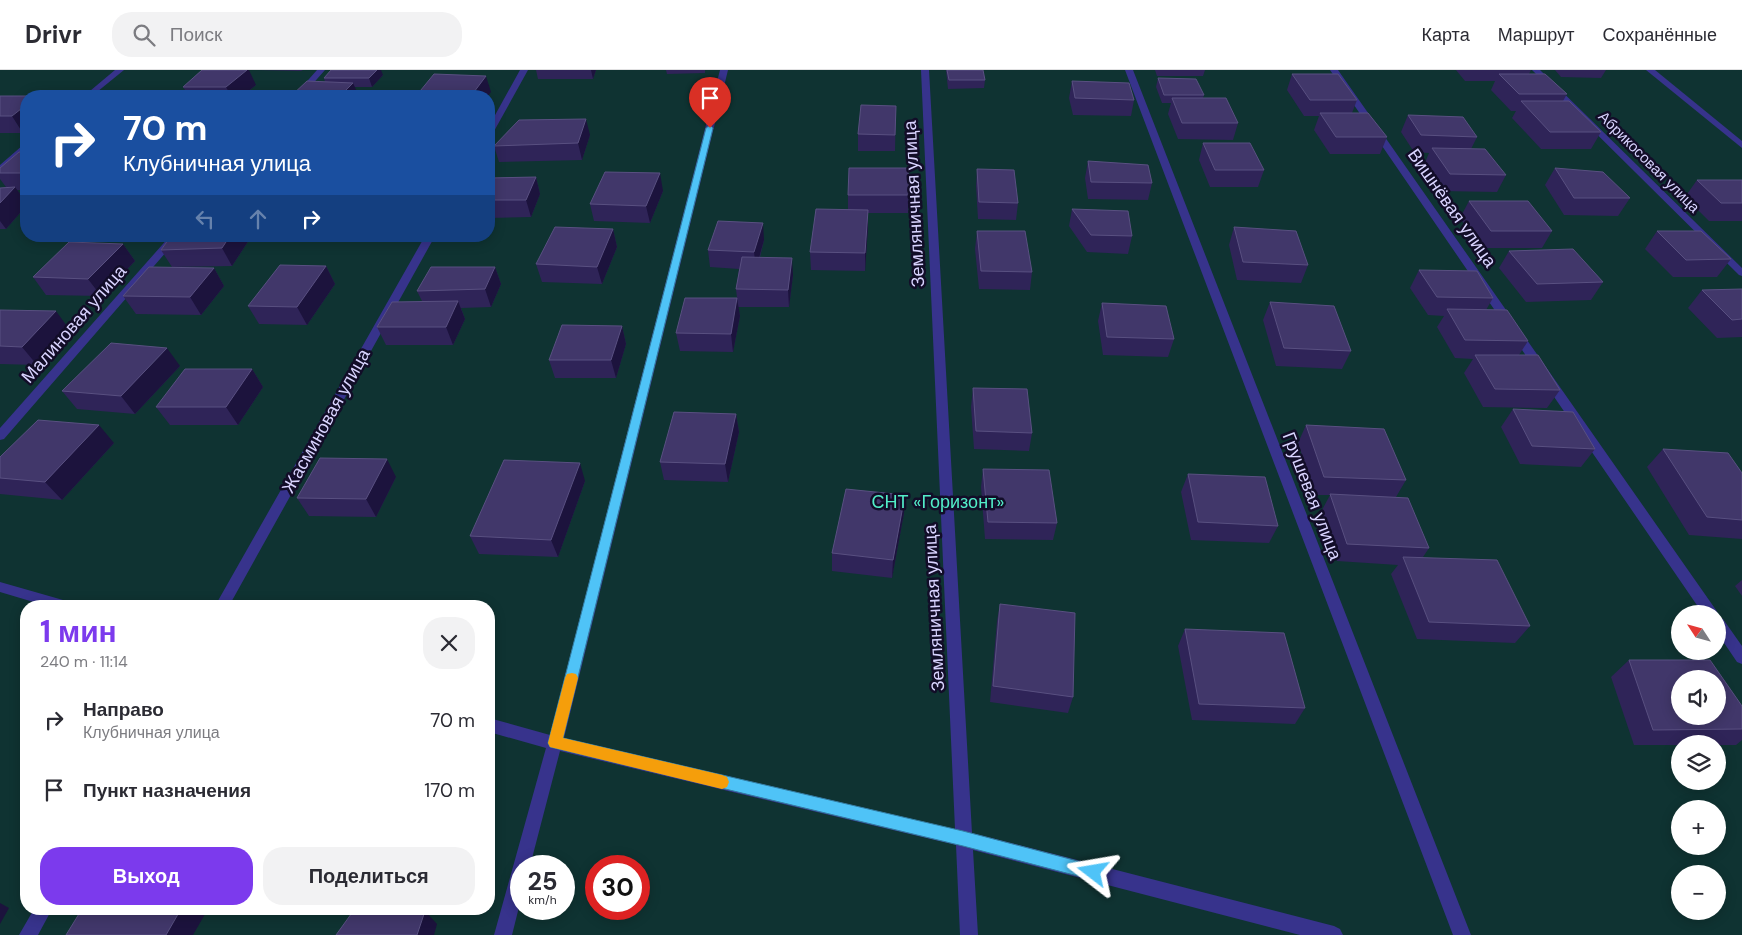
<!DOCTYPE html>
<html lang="ru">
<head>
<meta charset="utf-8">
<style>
  body { margin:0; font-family:"DM Sans",sans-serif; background:#f2f2f3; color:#2b2b33; height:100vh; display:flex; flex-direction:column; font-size:19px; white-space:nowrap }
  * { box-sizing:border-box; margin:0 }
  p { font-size:16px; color:#7c7c81 }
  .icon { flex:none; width:28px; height:28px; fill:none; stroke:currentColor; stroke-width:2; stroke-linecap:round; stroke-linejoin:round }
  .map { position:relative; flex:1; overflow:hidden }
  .details { position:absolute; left:20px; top:530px; width:475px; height:315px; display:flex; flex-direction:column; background:#fff; border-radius:20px; box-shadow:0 2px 12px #0003 }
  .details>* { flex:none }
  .guide { position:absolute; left:20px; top:20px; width:475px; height:152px; border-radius:20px; box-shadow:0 2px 12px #0003; background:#1a4fa0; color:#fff; overflow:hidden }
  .needle { width:32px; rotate:306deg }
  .tools { position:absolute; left:1671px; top:535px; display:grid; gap:10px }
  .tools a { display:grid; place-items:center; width:55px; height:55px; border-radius:50%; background:#fff; box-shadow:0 2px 12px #0003; font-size:25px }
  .speed { position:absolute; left:510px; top:785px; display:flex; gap:10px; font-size:25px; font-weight:700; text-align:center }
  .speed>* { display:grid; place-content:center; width:65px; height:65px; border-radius:50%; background:#fff; box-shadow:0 2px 12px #0003; line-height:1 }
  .speed small { font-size:12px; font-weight:400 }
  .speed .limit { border:8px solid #d22; background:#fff; color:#111 }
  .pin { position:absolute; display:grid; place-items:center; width:42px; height:42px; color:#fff; margin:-51px -21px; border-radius:50% 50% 50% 0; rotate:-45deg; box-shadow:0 0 5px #0007 }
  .pin .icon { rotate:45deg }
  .me { position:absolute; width:55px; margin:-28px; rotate:284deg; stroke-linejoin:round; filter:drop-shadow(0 0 4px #0008) }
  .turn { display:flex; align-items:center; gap:18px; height:105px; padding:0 20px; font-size:22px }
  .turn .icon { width:65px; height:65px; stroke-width:2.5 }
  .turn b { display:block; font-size:35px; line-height:42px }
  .lanes { display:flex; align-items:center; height:48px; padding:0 20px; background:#0003; justify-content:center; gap:25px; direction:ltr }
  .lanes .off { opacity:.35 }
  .round { display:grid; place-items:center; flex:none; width:52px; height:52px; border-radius:20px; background:#f2f2f3 }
  .headline { display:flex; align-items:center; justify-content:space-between; height:85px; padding:0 20px }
  h1 { font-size:30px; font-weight:700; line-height:38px; color:#7c3aed }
  .button { display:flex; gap:10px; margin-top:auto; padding:10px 20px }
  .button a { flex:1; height:58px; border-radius:20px; background:#7c3aed; color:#fff; font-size:20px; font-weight:700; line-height:58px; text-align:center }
  .button a+a { background:#f2f2f3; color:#2b2b33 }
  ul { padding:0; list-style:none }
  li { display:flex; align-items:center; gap:15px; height:70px; padding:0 20px }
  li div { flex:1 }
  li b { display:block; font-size:19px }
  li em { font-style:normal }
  header { display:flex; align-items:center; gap:30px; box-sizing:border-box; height:70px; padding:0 25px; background:#fff; border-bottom:1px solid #e1e1e2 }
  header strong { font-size:24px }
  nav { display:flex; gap:28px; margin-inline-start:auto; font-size:18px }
  .search { width:350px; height:45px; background:#f2f2f3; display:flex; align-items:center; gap:12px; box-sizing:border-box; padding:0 18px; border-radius:20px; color:#7c7c81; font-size:19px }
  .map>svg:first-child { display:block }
  .green { fill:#0f3332; fill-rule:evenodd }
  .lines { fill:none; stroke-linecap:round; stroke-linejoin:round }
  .minor { fill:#37338c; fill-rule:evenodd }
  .tertiary { fill:#37338c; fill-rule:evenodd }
  .wall { fill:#2f2458 }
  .shaded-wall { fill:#1c133d }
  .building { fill:#41376a; stroke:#595081; fill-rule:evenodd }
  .route { fill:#4fc3f7; stroke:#337fa1 }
  .slow { fill:#f59e0b }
  .labels { text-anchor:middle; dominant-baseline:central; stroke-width:5; stroke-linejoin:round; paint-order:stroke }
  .far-street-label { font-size:15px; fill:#d9d4ff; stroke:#120d28 }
  .street-label { font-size:18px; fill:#d9d4ff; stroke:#120d28 }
  .park-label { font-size:18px; fill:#52edc8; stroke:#120d28 }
</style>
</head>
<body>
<header>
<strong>Drivr</strong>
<div class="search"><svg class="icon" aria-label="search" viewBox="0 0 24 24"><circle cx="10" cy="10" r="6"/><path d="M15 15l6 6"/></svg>Поиск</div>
<nav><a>Карта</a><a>Маршрут</a><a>Сохранённые</a></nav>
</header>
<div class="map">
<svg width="1742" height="865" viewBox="0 0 1742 865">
  <rect width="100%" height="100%" fill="#120d28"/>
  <path class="green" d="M0,0H1742V865H0ZM26,26H489V166H26ZM26,536H489V839H26ZM1680,544H1718V581H1680ZM1680,609H1718V646H1680ZM1680,674H1718V711H1680ZM1680,739H1718V776H1680ZM521,796H564V839H521ZM596,796H639V839H596ZM1680,804H1718V841H1680Z"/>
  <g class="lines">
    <path class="minor" d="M115,0H124L92,26H84Z
      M317,0H325L302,26H294Z
      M520,0H528L493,63L489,65V56Z
      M720,0H728L564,668L955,759L921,0H929L972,763L1334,856L1340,859L1343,865H1300L973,780L978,865H960L956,775L560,681L530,796H521V829L512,865H494L546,678L489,662V648L550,665Z
      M1125,0H1133L1471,865H1453Z
      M1330,0H1338L1716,540L1718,544V545L1703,544Z
      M1532,0H1540L1742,198V206L1739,205Z
      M23,75H26V81L0,102V95Z
      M170,166H180L4,369L0,370V358Z
      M425,166H435L229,536H215Z
      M0,512L70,532L72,536H47L0,522Z
      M1718,547L1723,549L1742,576V594L1737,592L1718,564Z
      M34,839H52L38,865H19Z"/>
    <path class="tertiary" d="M1646,0H1655L1742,71V78Z"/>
  </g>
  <path class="wall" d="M257,0H303L301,1Z
    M536,0H596L593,9H538Z
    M666,0H705V3L667,4Z
    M946,0H983L985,10L984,18L948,19Z
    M1155,0H1205L1203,6H1157Z
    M1456,0H1531L1529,4L1567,24L1563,31L1601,62L1591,79H1541L1512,48L1516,41H1511L1491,20L1495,11H1465Z
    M1555,0H1606L1601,8L1561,7Z
    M1292,4L1357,30L1352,43L1387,67L1380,84H1330L1314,60L1319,46H1304L1287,20Z
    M383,5L372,17H355L325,12L324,8Z
    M1158,8L1204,25L1203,28L1238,53L1233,70L1178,69L1168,44L1171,33H1162L1156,17Z
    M1072,11L1134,30L1131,46L1073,45L1069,28Z
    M256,15L242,26H189L183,17Z
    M0,26L23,63H0Z
    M896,36L895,81H858V64Z
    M1408,45L1477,67L1471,79L1506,105L1497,122L1441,121L1424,95L1429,83L1414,82L1401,62Z
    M590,65L582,90L499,92L494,76Z
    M1203,73L1264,100L1258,117H1210L1199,90Z
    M26,82V120H17L26,132V136L6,159H0V118L6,117L0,109V98Z
    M1088,91L1152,113L1148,130L1088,129L1085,108Z
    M1555,98L1630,128L1618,146L1564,145L1545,115Z
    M977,99L1018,133L1016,150L978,149L976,116Z
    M536,107L540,124L531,147L489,148V108Z
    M1697,110H1742V151H1709L1685,127Z
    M663,121L650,153L594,151L590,134Z
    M848,125H909L908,143H868V157L865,201L811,200L810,182L848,140Z
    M1469,131L1552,161L1542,178H1481L1460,148Z
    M1072,139L1132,166L1128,184L1087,182L1069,156Z
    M1234,157L1308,195L1301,213L1237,210L1229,175Z
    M613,159L617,177L602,214L542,212L536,194Z
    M977,161L1032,202L1030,220L979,219L975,179Z
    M1657,161L1731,189L1717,207H1673L1645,179Z
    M171,166H247L249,170L232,196L172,197L161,180Z
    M764,170L760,187L793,205L789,237H738L740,246L733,282L680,281L676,263L737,228L736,219L739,199L710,197L708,180Z
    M123,174L135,191L101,226L46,225L33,207Z
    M1509,181L1603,212L1591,230L1526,232L1499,198Z
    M326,196L335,214L307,255L259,254L248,236Z
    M495,197L501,214L491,237L461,238L465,249L453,275H386L377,257L422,231L417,221Z
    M214,198L224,216L201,245L136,244L123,226Z
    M1419,200L1493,228L1486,240L1528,271L1519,285L1560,320L1547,338L1483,337L1464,303L1473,289L1455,288L1437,257L1444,246L1428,245L1410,218Z
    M1742,219V267L1717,268L1688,238L1702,220Z
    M1270,232L1351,281L1342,299L1276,296L1263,250Z
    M1102,233L1174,269L1168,287L1103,285L1098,251Z
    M0,240L69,259L37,295L0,294Z
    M622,256L626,274L616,308H555L549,290Z
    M180,296L135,344L77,339L62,321Z
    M252,299L263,317L238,355H170L156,337Z
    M973,318L1032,363L1029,381L974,379L971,337Z
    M1513,339L1595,379L1581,397L1520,394L1501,357Z
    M736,344L739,362L728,412L664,410L660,392Z
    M1306,355L1406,410L1396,427L1429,478L1423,487L1530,556L1515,573L1417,569L1391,504L1398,495L1337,491L1321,442L1330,425H1315L1298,373Z
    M114,373L62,430L0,424V387Z
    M1663,379L1742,403V469L1689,465L1647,397Z
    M983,399L1057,453L1053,470L985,469L981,417Z
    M1188,404L1278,456L1269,473L1191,470L1181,422Z
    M396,407L376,447L309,446L297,428Z
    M585,411L558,487L479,484L470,466Z
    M905,425L904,443L892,508L832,501V483Z
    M1742,510V526L1735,516Z
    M1000,534L1073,627L1068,643L990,632L997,551Z
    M1185,559L1305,638L1295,654L1192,650L1178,576Z
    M1629,590L1742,636V670L1736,675H1718V674H1680V675H1634L1611,607Z"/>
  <path class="shaded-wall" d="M247,0H249L256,15L242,26H231L226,17Z
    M377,0H381L383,5L372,17L369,8Z
    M591,0H596L593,9Z
    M486,6L491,22L488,26H471Z
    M353,13L359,26H340Z
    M26,35V61L23,63L12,46Z
    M586,49L590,65L582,90L578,73Z
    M660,103L663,121L650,153L646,136Z
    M536,107L540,124L531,147L526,130Z
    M15,117L26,132V136L6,159L0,151V133Z
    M868,140V157L865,201V183Z
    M763,153L764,170L756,199L754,182Z
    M613,159L617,177L602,214L597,197Z
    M230,166H247L249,170L232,196L222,178Z
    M123,174L135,191L101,226L88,209Z
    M792,188L793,205L789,237L788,220Z
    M326,196L335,214L307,255L297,237Z
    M495,197L501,214L491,237L485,219Z
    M214,198L224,216L201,245L190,227Z
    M737,228L740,246L733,282L731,264Z
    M458,231L465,249L453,275L446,257Z
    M56,241L69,259L37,295L22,277Z
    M622,256L626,274L616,308L611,290Z
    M167,278L180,296L135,344L121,326Z
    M252,299L263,317L238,355L226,337Z
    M736,344L739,362L728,412L725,394Z
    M99,355L114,373L62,430L45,412Z
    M387,389L396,407L376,447L366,429Z
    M580,393L585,411L558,487L551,470Z
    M905,425L904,443L892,508L893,490Z
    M0,833L9,838L0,854Z
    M181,839H208L193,865H166Z
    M425,841L437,854L434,865H417Z"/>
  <path class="building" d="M202,0H247L226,17H183Z
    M331,0H377L369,8H324Z
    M947,0H983L985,10H949Z
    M434,4L486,6L471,26H416Z
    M1292,4H1338L1357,30H1310Z
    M1499,4H1545L1567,24H1519Z
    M1158,8L1196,9L1204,25H1164Z
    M307,11L353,13L340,26H291Z
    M1072,11L1129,13L1134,30L1075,28Z
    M0,26H38H26V35L12,46H0Z
    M1172,28H1226L1238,53H1182Z
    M1521,31H1569L1601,62H1550Z
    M861,35L896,36L895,65L858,64Z
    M1320,43H1368L1387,67H1336Z
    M1408,45L1463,47L1477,67L1421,65Z
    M586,49L578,73L494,76L519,50Z
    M1203,73H1250L1264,100H1215Z
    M1432,78L1485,79L1506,105L1450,104Z
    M19,82H26V103H0V98Z
    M1088,91L1148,95L1152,113L1091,112Z
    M849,98H908L909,125H848Z
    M1555,98L1603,102L1630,128H1574Z
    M977,99L1014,100L1018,133L979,132Z
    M605,102L660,103L646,136L590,134Z
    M536,107L526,130H489V108Z
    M1697,110H1742V133H1721Z
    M15,117L0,133V118Z
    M1469,131H1528L1552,161H1491Z
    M816,139L868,140L865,183L810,182Z
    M1072,139L1128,141L1132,166L1091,165Z
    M718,151L763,153L754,182L708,180Z
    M555,157L613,159L597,197L536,194Z
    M1234,157L1296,161L1308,195L1243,192Z
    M977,161H1025L1032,202L981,201Z
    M1657,161H1701L1731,189L1686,190Z
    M171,166H230L222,178L161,180Z
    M69,172L123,174L88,209L33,207Z
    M1573,179L1603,212L1537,214L1509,181Z
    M742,187L792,188L788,220L736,219Z
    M280,195L326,196L297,237L248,236Z
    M149,197L214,198L190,227L123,226Z
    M431,197H495L485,219L417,221Z
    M1419,200L1477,201L1493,228L1437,227Z
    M1742,219V249L1732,250L1702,220Z
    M685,228H737L731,264L676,263Z
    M458,231L446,257H377L392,232Z
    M1270,232L1334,236L1351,281L1284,278Z
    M1102,233L1166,236L1174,269L1107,267Z
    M1447,239L1507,240L1528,271L1465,270Z
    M0,240L56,241L22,277L0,276Z
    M562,255L622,256L611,290H549Z
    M111,273L167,278L121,326L62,321Z
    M1475,285H1538L1560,320L1495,319Z
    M185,299H252L226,337H156Z
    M973,318L1027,319L1032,363L976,361Z
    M1513,339L1573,342L1595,379L1532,376Z
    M674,342L736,344L725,394L660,392Z
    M38,350L99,355L45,412L0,408V387Z
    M1306,355L1384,359L1406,410L1324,407Z
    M1663,379L1728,383L1742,403V450L1707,447Z
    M320,388L387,389L366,429L297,428Z
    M504,390L580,393L551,470L470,466Z
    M983,399L1049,400L1057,453L988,452Z
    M1188,404L1265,407L1278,456L1198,452Z
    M846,419L905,425L893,490L832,483Z
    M1330,424L1408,428L1429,478L1347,474Z
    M1403,487L1497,490L1530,556L1429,552Z
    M1000,534L1075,543L1073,627L993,616Z
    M1185,559L1284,563L1305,638L1199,634Z
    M1629,590H1710L1742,636V659L1653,660ZM1680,609H1718V646H1680Z
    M82,839H181L166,865H66Z
    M354,840L425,841L417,865H336Z"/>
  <path class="route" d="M710,55L713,58L563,668L963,761L1093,795L1098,797L1101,802L1098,808L1093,810L963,776L550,677L548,673L706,58Z"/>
  <path class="slow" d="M572,603L576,604L578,608L563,668L722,705L727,707L729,712L727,717L722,719L550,677L548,673L565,608L567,604Z"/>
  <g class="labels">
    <g class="far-street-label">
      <text transform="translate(1649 92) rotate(45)">Абрикосовая улица</text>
    </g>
    <g class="street-label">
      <text transform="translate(914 134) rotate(-93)">Земляничная улица</text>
      <text transform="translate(1452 138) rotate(55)">Вишнёвая улица</text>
      <text transform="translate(74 254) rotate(-49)">Малиновая улица</text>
      <text transform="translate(326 351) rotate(-61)">Жасминовая улица</text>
      <text transform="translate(1312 426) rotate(69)">Грушевая улица</text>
      <text transform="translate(934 538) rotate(-93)">Земляничная улица</text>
    </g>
    <g class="park-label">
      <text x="938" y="432">СНТ «Горизонт»</text>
    </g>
  </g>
</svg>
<div class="tools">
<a><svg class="needle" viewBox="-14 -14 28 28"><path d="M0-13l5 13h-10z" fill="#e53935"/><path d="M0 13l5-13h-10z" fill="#7c7c81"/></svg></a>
<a><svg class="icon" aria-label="sound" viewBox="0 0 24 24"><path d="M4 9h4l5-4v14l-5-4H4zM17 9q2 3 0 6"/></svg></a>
<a><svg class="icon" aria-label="layers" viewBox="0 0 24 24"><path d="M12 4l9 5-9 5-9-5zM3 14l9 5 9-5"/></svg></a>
<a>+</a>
<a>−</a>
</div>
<div class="speed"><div>25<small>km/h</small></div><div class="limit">30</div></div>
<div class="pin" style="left:710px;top:58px;background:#d93025"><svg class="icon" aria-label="arrive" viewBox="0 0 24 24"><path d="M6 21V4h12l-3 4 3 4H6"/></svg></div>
<svg class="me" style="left:1093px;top:802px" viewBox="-20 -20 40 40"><path d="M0-17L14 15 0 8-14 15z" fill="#4fc3f7" stroke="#fff" stroke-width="4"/></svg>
<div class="guide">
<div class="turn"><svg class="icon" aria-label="right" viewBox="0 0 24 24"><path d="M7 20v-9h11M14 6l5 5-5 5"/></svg><div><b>70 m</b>Клубничная улица</div></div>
<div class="lanes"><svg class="icon off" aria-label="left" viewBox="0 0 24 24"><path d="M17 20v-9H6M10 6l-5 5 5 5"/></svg><svg class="icon off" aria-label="ahead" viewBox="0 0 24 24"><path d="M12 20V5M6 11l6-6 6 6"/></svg><svg class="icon" aria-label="right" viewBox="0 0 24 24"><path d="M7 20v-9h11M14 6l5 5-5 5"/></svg></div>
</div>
<section class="details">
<div class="headline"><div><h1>1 мин</h1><p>240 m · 11:14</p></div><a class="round"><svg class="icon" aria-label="close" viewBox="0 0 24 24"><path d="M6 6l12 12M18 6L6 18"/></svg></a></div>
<ul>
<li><svg class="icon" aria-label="right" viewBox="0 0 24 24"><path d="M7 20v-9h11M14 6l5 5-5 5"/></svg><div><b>Направо</b><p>Клубничная улица</p></div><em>70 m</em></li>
<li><svg class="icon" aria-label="arrive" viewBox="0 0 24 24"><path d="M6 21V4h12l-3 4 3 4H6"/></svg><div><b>Пункт назначения</b></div><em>170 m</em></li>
</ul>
<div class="button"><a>Выход</a><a>Поделиться</a></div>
</section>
</div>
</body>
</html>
